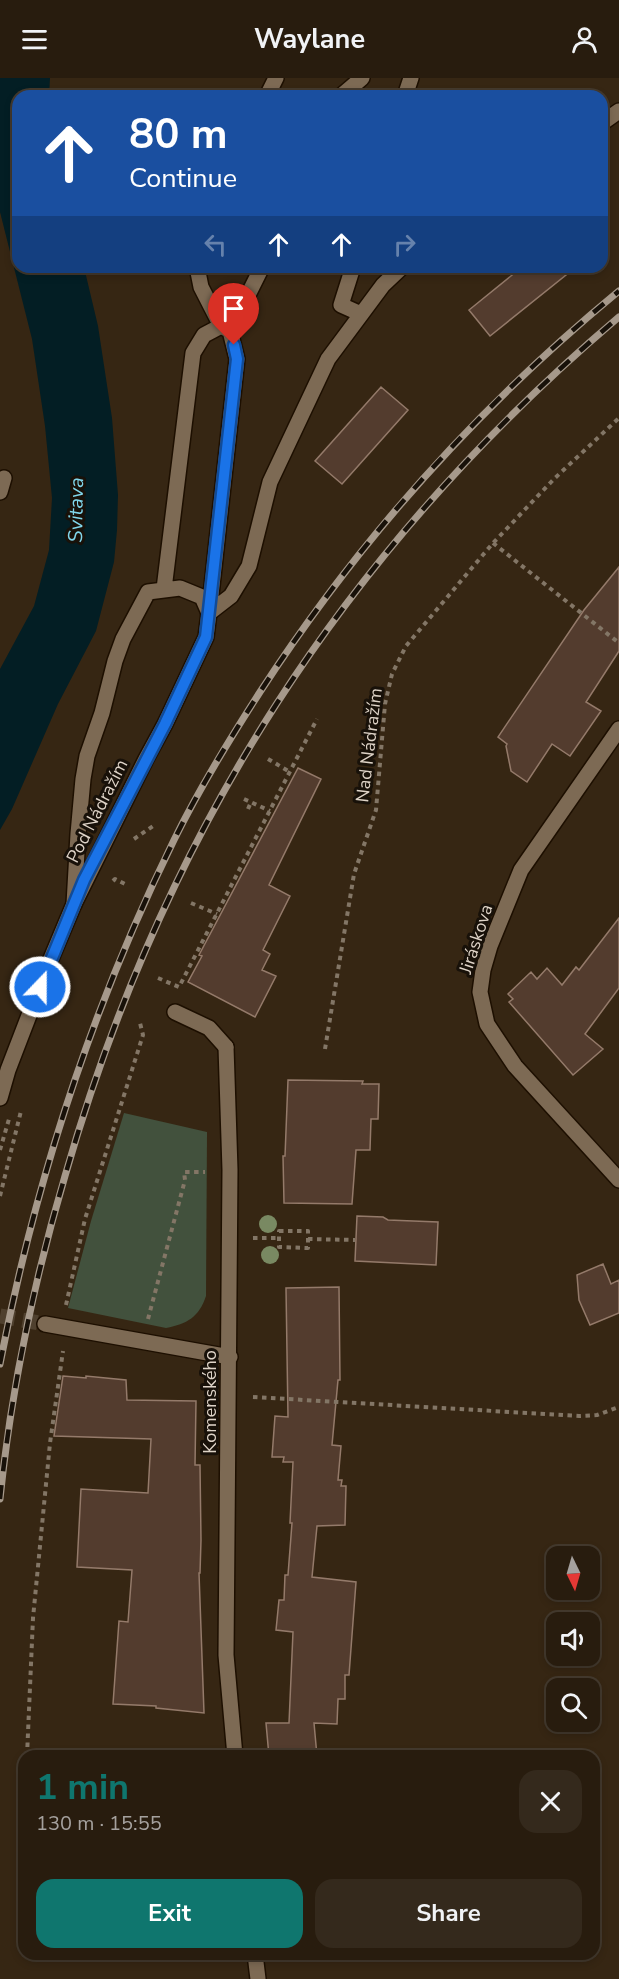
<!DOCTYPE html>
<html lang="en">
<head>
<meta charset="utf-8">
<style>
  body { margin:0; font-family:"Nunito Sans",sans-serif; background:#34291c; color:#f1f3f6; height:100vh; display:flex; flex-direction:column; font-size:22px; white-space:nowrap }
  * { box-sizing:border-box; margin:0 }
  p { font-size:20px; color:#a5a19e }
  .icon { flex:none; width:33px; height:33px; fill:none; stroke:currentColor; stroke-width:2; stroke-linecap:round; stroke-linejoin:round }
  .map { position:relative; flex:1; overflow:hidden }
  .drawer { position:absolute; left:18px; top:1672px; width:582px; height:210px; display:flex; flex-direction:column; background:#281c0e; border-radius:18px; box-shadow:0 3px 9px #0003,0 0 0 2px #443a2e }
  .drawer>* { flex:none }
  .banner { position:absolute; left:12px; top:12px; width:596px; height:183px; border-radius:18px; box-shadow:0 3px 9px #0003,0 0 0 2px #443a2e; background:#1a4fa0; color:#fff; overflow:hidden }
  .needle { width:39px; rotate:175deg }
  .buttons { position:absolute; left:546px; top:1468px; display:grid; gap:12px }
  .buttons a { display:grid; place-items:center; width:54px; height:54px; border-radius:12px; background:#281c0e; box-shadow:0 3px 9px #0003,0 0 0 2px #443a2e; font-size:30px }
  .pin { position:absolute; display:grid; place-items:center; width:51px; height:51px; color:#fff; margin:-62px -26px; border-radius:50% 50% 50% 0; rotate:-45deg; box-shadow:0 0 6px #0007 }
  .pin .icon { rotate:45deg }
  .me { position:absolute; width:66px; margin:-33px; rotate:22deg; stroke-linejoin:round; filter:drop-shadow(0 0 4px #0008) }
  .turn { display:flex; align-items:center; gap:21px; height:126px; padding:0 18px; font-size:27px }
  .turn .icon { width:78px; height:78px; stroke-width:2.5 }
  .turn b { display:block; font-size:42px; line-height:51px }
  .lanes { display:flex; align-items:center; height:57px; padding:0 18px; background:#0003; justify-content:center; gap:30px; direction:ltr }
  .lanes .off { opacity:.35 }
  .round { display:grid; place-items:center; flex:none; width:63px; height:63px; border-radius:18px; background:#34291c }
  .overview { display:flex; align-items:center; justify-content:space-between; height:102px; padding:0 18px }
  h1 { font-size:36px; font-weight:700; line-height:45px; color:#0f766e }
  .button { display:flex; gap:12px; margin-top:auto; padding:12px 18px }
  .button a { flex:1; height:69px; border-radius:18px; background:#0f766e; color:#fff; font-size:24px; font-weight:700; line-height:69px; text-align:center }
  .button a+a { background:#34291c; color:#f1f3f6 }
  header { display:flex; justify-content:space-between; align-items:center; height:78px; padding:0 18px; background:#281c0e; font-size:27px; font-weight:700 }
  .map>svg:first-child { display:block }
  .green { fill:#42513d }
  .water { fill:#031e24 }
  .building { fill:#533c2e; stroke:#947a6a; stroke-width:1.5 }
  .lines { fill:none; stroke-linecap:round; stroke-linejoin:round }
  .street-tunnel { stroke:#4f402e; stroke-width:15; stroke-dasharray:15 8; stroke-linecap:butt }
  .lane-casing { stroke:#1d0f00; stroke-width:18 }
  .street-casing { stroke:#1d0f00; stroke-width:18 }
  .path { stroke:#837666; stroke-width:4; stroke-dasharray:4.5 4.5; stroke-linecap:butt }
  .lane { stroke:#7d6a54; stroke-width:15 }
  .street { stroke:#7d6a54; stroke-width:15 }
  .rail-casing { stroke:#a6998b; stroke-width:7 }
  .rail { stroke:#181109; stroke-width:4.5; stroke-dasharray:14; stroke-linecap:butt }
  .tree { fill:#798962 }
  .route-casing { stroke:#114b97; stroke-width:15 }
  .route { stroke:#1a73e8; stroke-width:10 }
  .labels { text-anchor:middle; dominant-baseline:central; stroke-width:6; stroke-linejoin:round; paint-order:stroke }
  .street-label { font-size:18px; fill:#ded3c7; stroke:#181109 }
  .water-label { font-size:20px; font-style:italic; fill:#80d6eb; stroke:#181109 }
</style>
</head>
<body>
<header><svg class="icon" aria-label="menu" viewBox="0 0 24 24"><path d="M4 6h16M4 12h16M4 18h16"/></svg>Waylane<svg class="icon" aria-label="person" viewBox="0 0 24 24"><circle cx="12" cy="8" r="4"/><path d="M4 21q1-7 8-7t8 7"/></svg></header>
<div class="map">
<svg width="619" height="1901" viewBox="0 0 619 1901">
  <rect width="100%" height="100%" fill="#362613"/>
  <path class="green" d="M124,1035L207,1054L206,1218C199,1239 187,1246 166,1250L68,1230L91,1143Z"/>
  <path class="water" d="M0,0H50L49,18H18V189H84L98,248L112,340L118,417L117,452L114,484L96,553L58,626L12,731L0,752V591L34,528L49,472L52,420L45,348L32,261L0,134Z"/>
  <path class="building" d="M522,189H576L490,258L469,232Z
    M381,309L408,332L342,406L315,383Z
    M619,489V573L586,624L601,633L570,678L552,666L527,704L511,693L506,668L507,666L498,659L584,532Z
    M298,690L321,701L269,807L290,818L263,872L270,876L262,892L276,898L255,939L188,904L202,878L199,877Z
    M619,840V910L585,956L603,971L573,997L509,924L513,921L508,916L531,894L537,901L547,890L562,907L576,889L579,892Z
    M288,1002L363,1003L362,1006H379L378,1041H371L370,1072H356L352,1126L284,1125L283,1078H285Z
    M357,1138L383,1139L388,1142L438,1144L436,1187L355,1183Z
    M603,1186L611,1206L619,1202V1235L590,1247L579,1222L577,1197Z
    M339,1209L340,1302H338L332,1367L341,1368L338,1402H342L341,1408H346L345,1447L317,1448L312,1499L356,1504L349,1597H345V1621H338L337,1646L314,1645L317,1678H269L266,1645H289L293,1554L276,1552L279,1522H284L285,1497H288L292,1445H290L293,1384H283L284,1379H272L275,1338L288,1339L286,1210Z
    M63,1298L86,1300V1298L126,1302L127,1322L196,1323L195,1387H200L201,1462L200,1495H199L204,1635L156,1630V1628L113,1626L119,1543L128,1544L132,1492L77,1489L81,1411L148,1415L151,1361L54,1358Z"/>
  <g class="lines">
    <path class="street-tunnel" d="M0,1238L45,1246"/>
    <g class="lane-casing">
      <path id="lane" d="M267,18L276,0
        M341,18L362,0
        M405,18L411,0
        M602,45L619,33
        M197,189L201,209L221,248
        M353,189L341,227L361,236
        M230,253L262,189
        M0,414L4,400
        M164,511L193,275L204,257L221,248L230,253L237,281L209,535
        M209,535L231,518L249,488L270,404L328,281L383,207L402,189
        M74,826L78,756L83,701L87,678L102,635L115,583L123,561L148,514L180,510L202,519L209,535
        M175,934L209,950L226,969"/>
    </g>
    <g class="street-casing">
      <path id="street" d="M619,651L521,792L490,868L483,892L480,914L487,946L515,988L619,1102
        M226,969L230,1092L226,1577L235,1678
        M0,1020L8,992L48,888L74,826L146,681L165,646L206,559L209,535
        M45,1246L230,1279
        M255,1876L258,1901"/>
    </g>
    <path class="path" d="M493,465L619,565
      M268,681L290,694
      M244,721L270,733
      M248,731L251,724
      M134,761L156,746
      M113,803L115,801L125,806
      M191,825L217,836
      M158,900L179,909L317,641
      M325,971L354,796L376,732L385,626L392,596L406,568L493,465L555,400L619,340
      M0,1072L9,1041
      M0,1118L21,1033
      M279,1153H308V1170L279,1169Z
      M253,1160H279
      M308,1161L355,1162
      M66,1227L85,1141L143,957L140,945
      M148,1241L185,1102L184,1094H205
      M253,1319L579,1338L597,1337L619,1329
      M27,1678L33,1540L50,1365L63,1273"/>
    <use href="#lane" class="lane"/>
    <use href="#street" class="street"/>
    <g class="rail-casing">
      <path id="rail" d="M0,1286C35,1104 92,929 174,762C199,711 229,662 260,614C360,460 478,329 619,213
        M0,1421C11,1312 34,1203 65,1098C164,753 345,471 619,239"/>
    </g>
    <use href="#rail" class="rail"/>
  </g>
  <g class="tree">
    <circle cx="268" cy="1146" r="9"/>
    <circle cx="270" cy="1177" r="9"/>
  </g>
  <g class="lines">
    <g class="route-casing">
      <path id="route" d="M40,909L84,802L165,646L206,559L237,281L234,267"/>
    </g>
    <use href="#route" class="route"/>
  </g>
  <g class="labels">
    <g class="street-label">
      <text transform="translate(369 667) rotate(-83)">Nad Nádražím</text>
      <text transform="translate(97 733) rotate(-63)">Pod Nádražím</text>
      <text transform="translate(476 861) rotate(-72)">Jiráskova</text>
      <text transform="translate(210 1324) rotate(-90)">Komenského</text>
    </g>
    <g class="water-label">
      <text transform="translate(76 432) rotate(-89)">Svitava</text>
    </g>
  </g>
</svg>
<div class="buttons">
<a><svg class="needle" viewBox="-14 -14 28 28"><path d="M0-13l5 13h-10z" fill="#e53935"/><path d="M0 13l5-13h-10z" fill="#a5a19e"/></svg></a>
<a><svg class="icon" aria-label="sound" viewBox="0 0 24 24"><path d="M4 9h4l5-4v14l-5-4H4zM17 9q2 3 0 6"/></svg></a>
<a><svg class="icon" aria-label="search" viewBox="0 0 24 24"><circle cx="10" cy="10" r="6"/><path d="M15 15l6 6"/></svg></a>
</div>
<div class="pin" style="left:234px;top:267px;background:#d93025"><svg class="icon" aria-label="arrive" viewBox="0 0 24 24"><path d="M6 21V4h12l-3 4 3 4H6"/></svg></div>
<svg class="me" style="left:40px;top:909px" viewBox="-20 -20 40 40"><circle r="17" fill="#1a73e8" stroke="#fff" stroke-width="3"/><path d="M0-11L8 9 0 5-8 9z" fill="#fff"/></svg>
<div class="banner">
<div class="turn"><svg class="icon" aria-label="ahead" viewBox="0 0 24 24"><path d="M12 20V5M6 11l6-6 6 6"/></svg><div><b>80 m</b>Continue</div></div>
<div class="lanes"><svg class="icon off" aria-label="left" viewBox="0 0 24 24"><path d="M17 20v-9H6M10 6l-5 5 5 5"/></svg><svg class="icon" aria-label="ahead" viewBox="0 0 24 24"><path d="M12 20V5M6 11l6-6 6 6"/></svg><svg class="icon" aria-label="ahead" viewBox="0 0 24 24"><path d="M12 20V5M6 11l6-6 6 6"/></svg><svg class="icon off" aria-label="right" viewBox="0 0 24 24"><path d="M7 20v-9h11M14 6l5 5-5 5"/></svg></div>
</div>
<section class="drawer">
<div class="overview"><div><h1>1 min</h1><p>130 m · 15:55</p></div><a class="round"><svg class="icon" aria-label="close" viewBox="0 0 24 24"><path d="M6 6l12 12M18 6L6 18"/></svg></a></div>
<div class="button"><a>Exit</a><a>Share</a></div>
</section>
</div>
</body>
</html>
